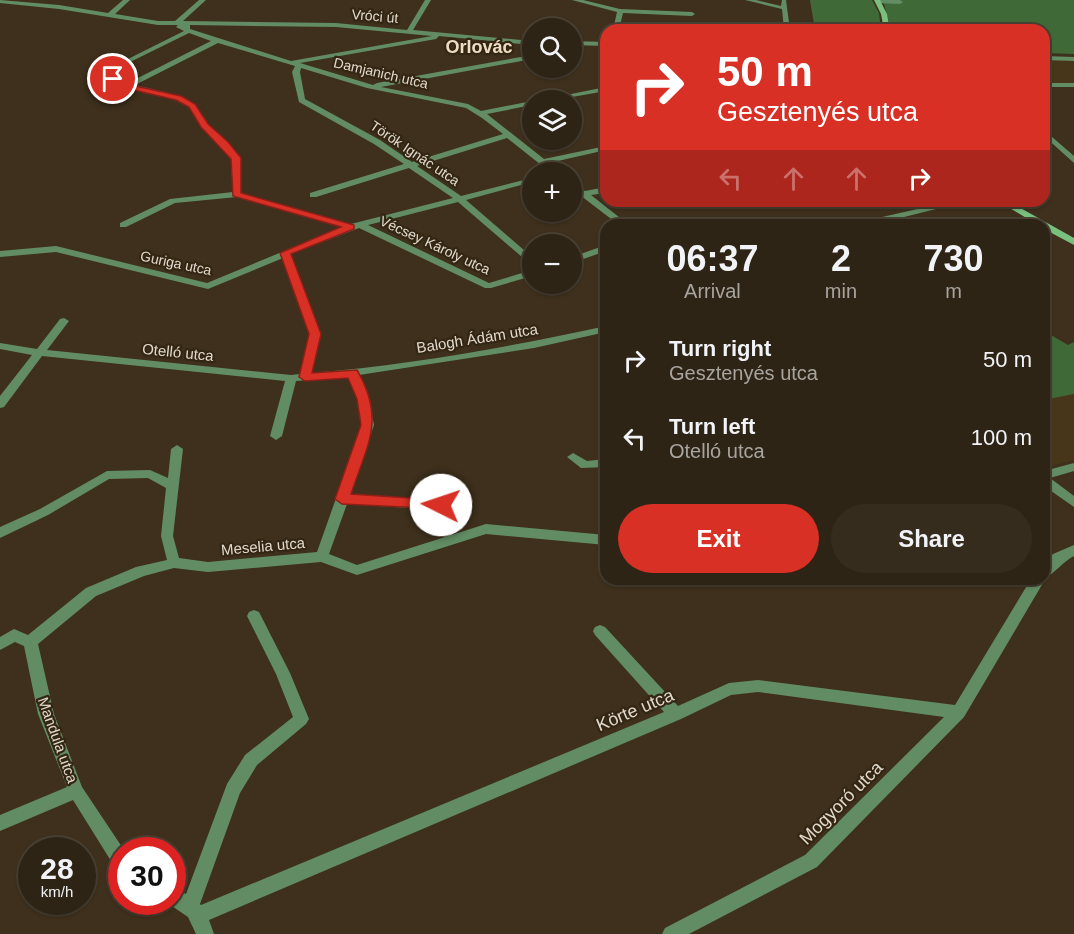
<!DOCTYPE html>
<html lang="en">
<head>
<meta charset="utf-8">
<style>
  body { margin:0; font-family:Arial,sans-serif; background:#362c1e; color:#f1f3f6; height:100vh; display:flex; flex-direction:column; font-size:22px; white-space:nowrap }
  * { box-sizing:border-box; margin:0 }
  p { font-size:20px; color:#a7a4a0 }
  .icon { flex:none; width:33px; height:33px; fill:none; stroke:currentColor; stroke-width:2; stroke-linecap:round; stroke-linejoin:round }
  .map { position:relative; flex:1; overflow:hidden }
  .drawer { position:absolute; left:600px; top:219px; width:450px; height:366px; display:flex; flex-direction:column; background:#2e2415; border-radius:18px; box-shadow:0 2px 4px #0004,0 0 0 2px #494134 }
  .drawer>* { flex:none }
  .hud { position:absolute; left:600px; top:24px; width:450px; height:183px; border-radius:18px; box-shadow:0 2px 4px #0004,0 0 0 2px #494134; background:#d93025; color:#fff; overflow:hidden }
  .controls { position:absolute; left:522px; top:18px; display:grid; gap:12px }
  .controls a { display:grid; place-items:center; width:60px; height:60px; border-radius:50%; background:#2e2415; box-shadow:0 2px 4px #0004,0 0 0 2px #494134; font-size:30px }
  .speed { position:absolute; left:18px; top:837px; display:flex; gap:12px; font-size:30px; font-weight:700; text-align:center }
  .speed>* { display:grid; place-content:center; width:78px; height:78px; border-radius:50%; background:#2e2415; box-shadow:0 2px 4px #0004,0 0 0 2px #494134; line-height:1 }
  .speed small { font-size:15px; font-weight:400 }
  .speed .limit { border:9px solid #d22; background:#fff; color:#111 }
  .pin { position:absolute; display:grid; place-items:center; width:51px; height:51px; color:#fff; margin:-26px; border:3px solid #fff; border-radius:50%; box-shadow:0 2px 6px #0007 }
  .me { position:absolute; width:66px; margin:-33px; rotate:274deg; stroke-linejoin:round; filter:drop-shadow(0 0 4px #0008) }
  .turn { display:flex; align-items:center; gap:21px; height:126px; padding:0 18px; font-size:27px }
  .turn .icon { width:78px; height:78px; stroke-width:2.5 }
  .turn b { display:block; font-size:42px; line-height:51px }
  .lanes { display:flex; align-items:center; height:57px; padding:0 18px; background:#0003; justify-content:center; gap:30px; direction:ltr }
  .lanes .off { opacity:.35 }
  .eta { display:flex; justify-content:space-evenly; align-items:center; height:102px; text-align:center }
  .eta b { font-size:36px; font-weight:600; line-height:42px }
  .action { display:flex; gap:12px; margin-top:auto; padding:12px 18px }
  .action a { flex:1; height:69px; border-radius:36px; background:#d93025; color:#fff; font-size:24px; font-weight:600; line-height:69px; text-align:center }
  .action a+a { background:#362c1e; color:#f1f3f6 }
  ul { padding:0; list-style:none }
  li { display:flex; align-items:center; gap:18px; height:78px; padding:0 18px }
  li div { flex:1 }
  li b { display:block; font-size:22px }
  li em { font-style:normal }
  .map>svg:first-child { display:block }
  .built { fill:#47361a }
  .green { fill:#406938 }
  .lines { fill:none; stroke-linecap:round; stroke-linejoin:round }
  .street { fill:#628d64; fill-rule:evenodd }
  .secondary { fill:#79bf7e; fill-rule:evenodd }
  .route { fill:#d93025; stroke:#8d1f18; stroke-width:1.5 }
  .labels { text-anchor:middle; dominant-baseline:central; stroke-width:4.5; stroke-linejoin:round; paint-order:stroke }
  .far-street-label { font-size:14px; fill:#e2d9cd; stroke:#332612 }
  .street-label { font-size:15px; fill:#e2d9cd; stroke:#332612 }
  .far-district-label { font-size:18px; font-weight:bold; fill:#eeddc4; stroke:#332612 }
  .near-street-label { font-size:18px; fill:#e2d9cd; stroke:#332612 }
</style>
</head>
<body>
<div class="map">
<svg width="1074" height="934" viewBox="0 0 1074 934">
  <rect width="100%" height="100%" fill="#3e301c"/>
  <path class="built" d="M1044,59L1074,60V83H1044Z
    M1074,394V460L1044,468V400Z"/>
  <path class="green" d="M810,0H872L879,13L881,30H815Z
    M883,0H1074V54L1044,53V30H891Z
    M1044,331L1068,345L1074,342V394L1044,400Z"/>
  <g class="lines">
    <path class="street" d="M0,0L59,5L108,13L123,0H130L115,14L158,21H175L199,0H206L183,21L336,23L407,30L425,0H431L413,30L532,41V45L439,36L436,39L300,63L373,85L377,83L532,55V59L381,87L468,104L481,111L532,101V105L487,114L544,159L606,146V150L549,163L559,172H550L507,138L417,166L461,196L532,178V182L466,200L532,257V264L529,263L458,202L368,225L489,283L532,270V276L491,288H485L359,228L291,254L320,335L311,373C410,365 509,347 606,326V332L534,348L359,375L369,399L374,425L350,495L436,500L443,480L447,479L453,483L447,505L445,508L441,510L347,504L329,554L357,565L486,524L606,535V545L486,534L357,575L321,562L208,572L174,568L144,576L96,596L38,644L54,714L82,787L124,850H122V871L116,869L73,800L0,831V815L67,787L38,714L24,646L15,642L0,650V637L14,629L28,635L86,588L136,567L167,560L161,536L166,488L148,478L109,479L48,515L0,538V527L40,509L107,471L150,470L168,478L171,449L177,445L183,449L173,536L179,558L208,562L317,552L362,425L357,399L349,377L296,381L282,436L276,440L270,436L285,381L42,356L4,407L0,408V396L32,355L0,349V343L37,349L60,319L64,318L69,321L47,350L291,375L300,374L310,335L283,258L208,289L56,252L0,257V251L56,246L207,283L342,227L237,197L175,203L126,227H120V223L170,199L233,192L232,158L222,146L201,127L189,107L175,100L125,88L107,77L112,70L120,63L184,31L176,27L178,25H158L59,9L0,3ZM190,25L336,27L432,36L291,61L190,29ZM189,33L211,41L128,83L115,76L124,65ZM218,43L295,66L292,72L299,102L374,144L404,164L310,193V197H316L409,168L453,198L351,224L241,193L240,158L228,142L207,124L195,104L181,96L135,85ZM301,68L367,88L466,108L482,118L503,134L412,162L380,140L305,99L300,72Z
      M572,0H583L620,9L692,12L695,14L692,16L623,13L619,30H613L617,12Z
      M745,0H756L781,6L782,0H786L790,30H784L782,9Z
      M878,0H900L903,2L900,4L876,3Z
      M572,41L606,42V46L572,45Z
      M1044,56L1074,57V61L1044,60Z
      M1044,83H1074V87H1044Z
      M606,87V91L555,100H541Z
      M1044,130L1074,156V163L1044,136Z
      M572,182L585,191L606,187V193L591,195L629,225H619L572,189Z
      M953,201H968L872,225H856L860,222Z
      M606,245V251L572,263V257Z
      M573,453L587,461L606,459V467L581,468L567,457Z
      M1074,463V471L1050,478L1074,496V507L1044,486V471Z
      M1074,545V556C1062,562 1055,574 1044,578L1045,579L1043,583L964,717L817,867L689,934H662L665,928L805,855L944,717L758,692L731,695L681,719L209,920L214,934H196L188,917L166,902H172V888L186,894L227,784L245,755L293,717L276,674L247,616L249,612L254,610L259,612L290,673L309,719L306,724L257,765L240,793L200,904L201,905L664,712L595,635L593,631L595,627L600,625L605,627L678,706L729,683L758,680L955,705L1031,579H1044V564L1053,554Z"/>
    <path class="secondary" d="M874,0H880L887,14L890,30H884L881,14Z
      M998,201H1008L1074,238V245L1044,229V225H1038Z"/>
  </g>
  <path class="route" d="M113,77L131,85L181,96L195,104L208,124L228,142L241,158V193L354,225V229L291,254L321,334L312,373L357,370C386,420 367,445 351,494L441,500L448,505L446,509L342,504L335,499L361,425L357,399L348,378L305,381L299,377L309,334L280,253L341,227L233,196L231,159L201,127L189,107L176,100L125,88L110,81Z"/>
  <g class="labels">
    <g class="far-street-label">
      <text transform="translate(375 16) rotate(5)">Vróci út</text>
      <text transform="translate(381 73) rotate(13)">Damjanich utca</text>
      <text transform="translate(415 153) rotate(34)">Török Ignác utca</text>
      <text transform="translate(435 245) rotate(25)">Vécsey Károly utca</text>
      <text transform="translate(176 263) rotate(12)">Guriga utca</text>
    </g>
    <g class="street-label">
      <text transform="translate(477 338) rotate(-9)">Balogh Ádám utca</text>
      <text transform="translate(178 352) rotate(6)">Otelló utca</text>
      <text transform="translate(263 546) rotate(-5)">Meselia utca</text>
      <text transform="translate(58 740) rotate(70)">Mandula utca</text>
    </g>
    <g class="far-district-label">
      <text x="479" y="47">Orlovác</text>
    </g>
    <g class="near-street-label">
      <text transform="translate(635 710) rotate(-23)">Körte utca</text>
      <text transform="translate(841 803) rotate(-45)">Mogyoró utca</text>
    </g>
  </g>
</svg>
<div class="controls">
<a><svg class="icon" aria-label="search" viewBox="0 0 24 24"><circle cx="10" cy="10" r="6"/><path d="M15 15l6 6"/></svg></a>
<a><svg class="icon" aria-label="layers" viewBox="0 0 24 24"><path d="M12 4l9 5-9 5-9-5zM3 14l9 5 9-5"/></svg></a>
<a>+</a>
<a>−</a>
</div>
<div class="speed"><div>28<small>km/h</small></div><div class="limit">30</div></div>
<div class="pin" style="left:113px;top:79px;background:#d93025"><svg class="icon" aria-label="arrive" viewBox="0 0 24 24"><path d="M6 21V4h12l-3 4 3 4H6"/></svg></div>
<svg class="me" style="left:441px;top:505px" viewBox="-20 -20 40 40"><circle r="19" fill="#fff"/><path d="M0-13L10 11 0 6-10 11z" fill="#d93025"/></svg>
<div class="hud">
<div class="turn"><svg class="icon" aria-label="right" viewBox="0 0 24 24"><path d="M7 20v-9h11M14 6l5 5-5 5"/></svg><div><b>50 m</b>Gesztenyés utca</div></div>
<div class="lanes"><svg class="icon off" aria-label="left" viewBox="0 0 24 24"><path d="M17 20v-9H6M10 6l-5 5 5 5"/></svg><svg class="icon off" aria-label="ahead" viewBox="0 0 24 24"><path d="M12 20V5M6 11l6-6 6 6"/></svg><svg class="icon off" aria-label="ahead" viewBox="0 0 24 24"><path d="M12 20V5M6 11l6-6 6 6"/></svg><svg class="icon" aria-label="right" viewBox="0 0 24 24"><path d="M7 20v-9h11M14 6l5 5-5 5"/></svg></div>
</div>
<section class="drawer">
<div class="eta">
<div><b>06:37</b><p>Arrival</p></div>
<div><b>2</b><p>min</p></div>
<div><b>730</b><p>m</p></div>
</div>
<ul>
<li><svg class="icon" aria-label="right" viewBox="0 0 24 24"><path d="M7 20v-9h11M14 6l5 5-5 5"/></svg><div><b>Turn right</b><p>Gesztenyés utca</p></div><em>50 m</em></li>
<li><svg class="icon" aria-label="left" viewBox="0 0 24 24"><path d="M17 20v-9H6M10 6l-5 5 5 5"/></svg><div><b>Turn left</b><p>Otelló utca</p></div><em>100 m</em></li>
</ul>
<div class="action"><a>Exit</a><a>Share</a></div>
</section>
</div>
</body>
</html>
